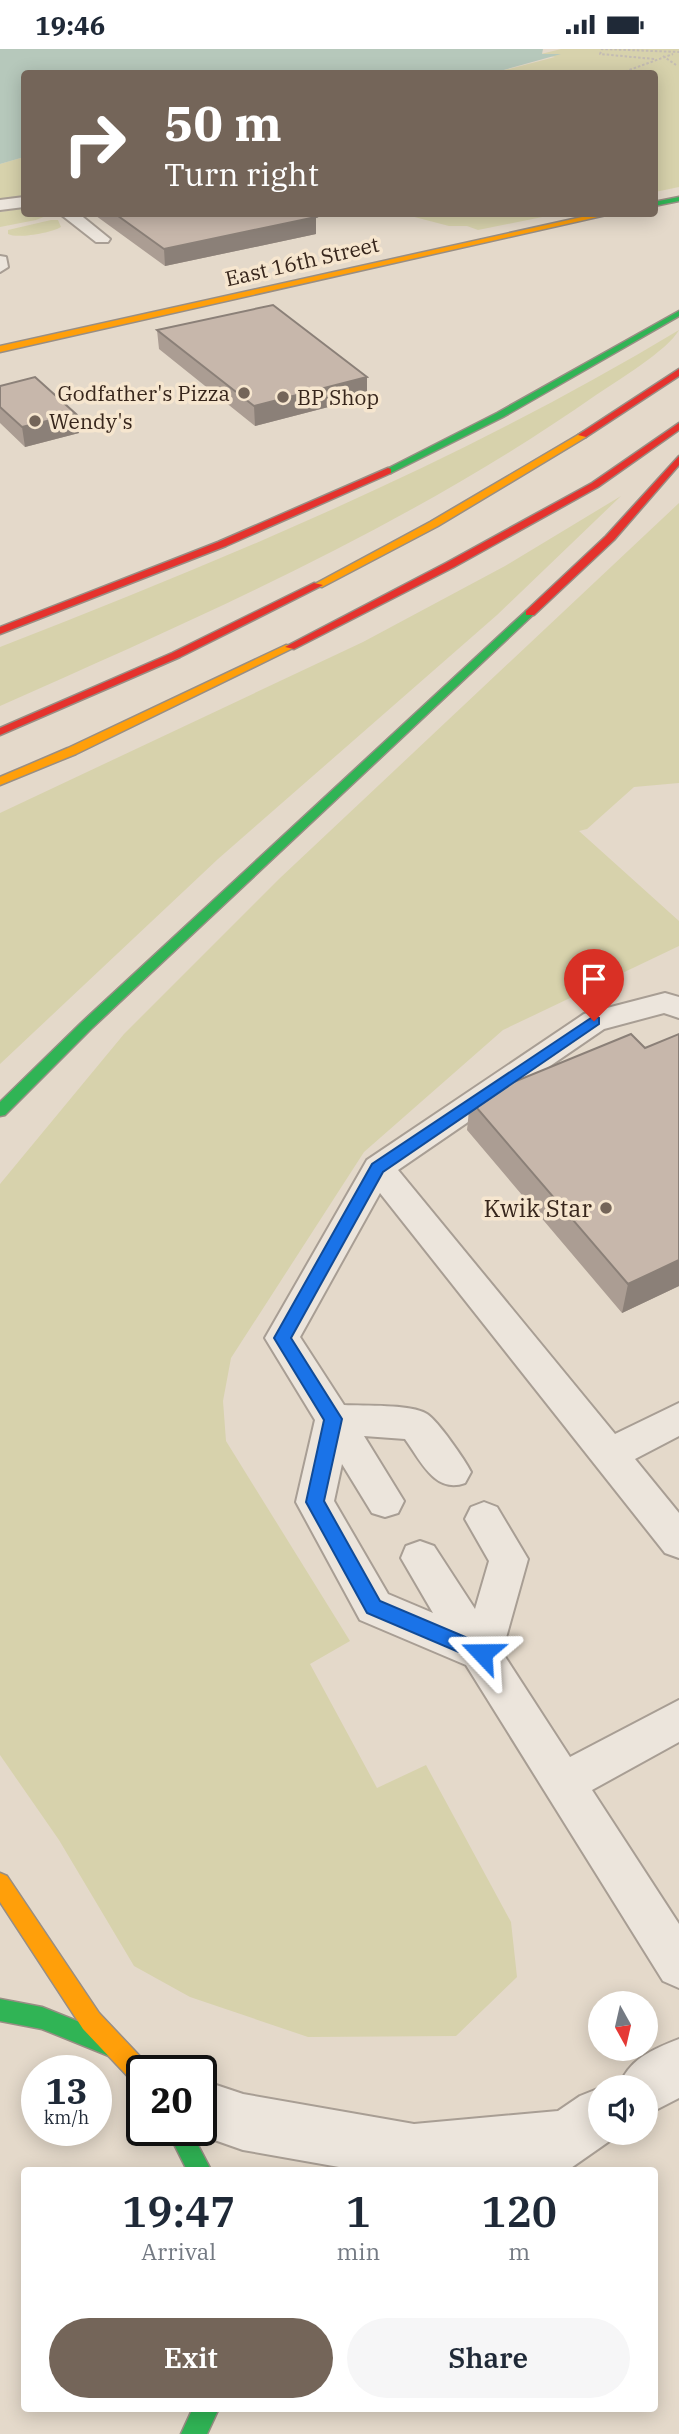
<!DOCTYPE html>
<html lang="en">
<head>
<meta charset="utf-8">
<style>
  body { margin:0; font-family:"IBM Plex Serif",serif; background:#f6f6f7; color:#1f2937; height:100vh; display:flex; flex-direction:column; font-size:26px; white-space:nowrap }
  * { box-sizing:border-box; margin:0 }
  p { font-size:23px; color:#747a83 }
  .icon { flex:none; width:38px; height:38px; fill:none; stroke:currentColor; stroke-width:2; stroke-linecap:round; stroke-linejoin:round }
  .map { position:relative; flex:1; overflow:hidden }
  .panel { position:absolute; left:21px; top:2118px; width:637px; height:245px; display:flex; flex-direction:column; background:#fff; border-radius:7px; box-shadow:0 4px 18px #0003 }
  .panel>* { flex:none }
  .guide { position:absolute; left:21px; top:21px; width:637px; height:147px; border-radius:7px; box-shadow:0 4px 18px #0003; background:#746559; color:#fff; overflow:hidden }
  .needle { width:46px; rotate:172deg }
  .controls { position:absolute; left:588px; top:1942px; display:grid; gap:14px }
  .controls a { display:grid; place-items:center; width:70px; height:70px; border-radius:50%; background:#fff; box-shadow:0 4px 18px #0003; font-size:35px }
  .speed { position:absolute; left:21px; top:2006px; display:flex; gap:14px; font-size:35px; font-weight:700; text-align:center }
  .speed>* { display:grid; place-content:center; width:91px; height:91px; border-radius:50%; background:#fff; box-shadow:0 4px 18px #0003; line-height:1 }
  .speed small { font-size:18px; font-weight:400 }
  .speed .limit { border:4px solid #111; border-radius:10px; background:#fff; color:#111 }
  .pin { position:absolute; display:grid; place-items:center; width:60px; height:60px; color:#fff; margin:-72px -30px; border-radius:50% 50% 50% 0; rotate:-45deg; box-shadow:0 0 7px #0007 }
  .pin .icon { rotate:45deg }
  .me { position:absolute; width:77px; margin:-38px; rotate:293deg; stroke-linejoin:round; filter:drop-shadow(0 0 5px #0008) }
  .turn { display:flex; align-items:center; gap:24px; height:147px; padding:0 28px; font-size:32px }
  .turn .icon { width:91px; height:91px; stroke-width:2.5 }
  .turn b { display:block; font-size:49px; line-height:60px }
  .eta { display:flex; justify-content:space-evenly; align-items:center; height:119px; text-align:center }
  .eta b { font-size:42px; font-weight:600; line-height:49px }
  .button { display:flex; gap:14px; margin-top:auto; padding:14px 28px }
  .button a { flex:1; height:80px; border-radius:42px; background:#746559; color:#fff; font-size:28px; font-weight:600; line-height:80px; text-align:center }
  .button a+a { background:#f6f6f7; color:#1f2937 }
  .status { display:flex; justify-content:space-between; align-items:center; height:49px; padding:0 35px; background:#fff; direction:ltr }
  .status svg { height:19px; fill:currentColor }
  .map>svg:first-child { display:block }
  .green { fill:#d7d2ac }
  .water { fill:#b6c8bb }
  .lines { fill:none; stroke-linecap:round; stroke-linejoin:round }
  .lane-casing { stroke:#a89e94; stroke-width:4 }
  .street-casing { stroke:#a89e94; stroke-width:4 }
  .fast-casing { stroke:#988e84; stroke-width:3 }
  .slow-casing { stroke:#988e84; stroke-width:3 }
  .jam-casing { stroke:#988e84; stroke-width:3 }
  .path { stroke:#c3bbb3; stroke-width:2; stroke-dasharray:2.5 2; stroke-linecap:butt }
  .lane { fill:#ece5dc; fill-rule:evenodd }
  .street { fill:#ece5dc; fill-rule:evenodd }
  .fast { fill:#30b455; fill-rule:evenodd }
  .slow { fill:#ff9f0a; fill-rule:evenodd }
  .jam { fill:#e5322d; fill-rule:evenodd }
  .wall { fill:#ab9d93 }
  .shaded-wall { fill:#8b8078 }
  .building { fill:#c7b7ab; stroke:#8b8078; stroke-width:2 }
  .route { fill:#1a73e8; stroke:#114b97; stroke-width:2 }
  .poi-dot { fill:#746559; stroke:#f6e6cf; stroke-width:2.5 }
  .labels { text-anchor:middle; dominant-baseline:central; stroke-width:7; stroke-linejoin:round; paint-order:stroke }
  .far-street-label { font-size:21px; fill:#37261c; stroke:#f6e6cf }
  .far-poi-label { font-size:21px; fill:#37261c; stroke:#f6e6cf; text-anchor:start }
  .poi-label { font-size:24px; fill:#37261c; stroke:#f6e6cf; text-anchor:end }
</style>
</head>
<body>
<div class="status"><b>19:46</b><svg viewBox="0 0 49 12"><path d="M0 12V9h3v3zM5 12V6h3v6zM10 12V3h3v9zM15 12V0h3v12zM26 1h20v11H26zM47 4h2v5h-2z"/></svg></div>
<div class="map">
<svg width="679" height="2385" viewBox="0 0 679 2385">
  <rect width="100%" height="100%" fill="#e4d9ca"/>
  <path class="green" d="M561,0H679V138L655,143L654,24H493L555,8L541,5Z
    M24,108V147L0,151V115Z
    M20,160H24V164L51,165L36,171L0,178V163Z
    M403,165V164L557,165L478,181L467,177H449Z
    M51,171H58L61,178C51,184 17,190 8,185V181Z
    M679,281C668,301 617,332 596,346C412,475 205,566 0,657V598C234,507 463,411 679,281Z
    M621,447L497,566L218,810L0,1015V764L363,593L505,517Z
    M679,454V734L634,738L587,780L579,782L679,872V897L503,981L364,1103L231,1309L223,1352L226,1392L350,1592L310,1615L377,1739L426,1716L511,1873L517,1928L456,1987L308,1988L190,1948L134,1917L59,1791L0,1706V1135L124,985L279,830Z"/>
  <path class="water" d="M0,0H543L542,5H561L493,24H24V108L0,115Z"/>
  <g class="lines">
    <g class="lane-casing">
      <path id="lane" d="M24,148V158L0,161V151Z
        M59,164H78L110,190L108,193H96Z
        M0,207L6,208L8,218L0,223Z
        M665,944L679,948V969L664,964L604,980L398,1121L615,1385L679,1354V1387L635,1410L679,1464V1509L665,1504L380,1144L300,1288L344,1356C364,1357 411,1355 427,1365C438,1372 465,1411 471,1423L465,1434C435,1445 421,1412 405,1390L364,1387L404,1452L398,1464L385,1468L372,1464L342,1415L334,1452L388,1545L433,1564L401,1509L406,1497L420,1492L434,1497L475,1560L489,1512L465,1470L471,1458L484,1453L497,1458L528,1510L502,1603L570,1708L679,1651V1693L592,1741L679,1875V1939L663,1932L466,1616L360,1571L296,1453L315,1371L265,1289L367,1111L584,965Z"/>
    </g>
    <g class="street-casing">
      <path id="street" d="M679,1990V2049L646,2066V2039H618C629,2010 651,2001 679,1990Z
        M201,2031L243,2045L414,2075L558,2062L580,2047L600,2039V2084H621L568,2121H356L243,2101L186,2081H201Z"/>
    </g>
    <g class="fast-casing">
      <path id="fast" d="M679,148V152L654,157V153Z
        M679,262V267L503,368L391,424L383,422L497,364Z
        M526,562L535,564L91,980L5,1066L0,1067V1053L81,974Z
        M0,1950L42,1958L117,1988L120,1996L117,2004L109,2007L42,1980L0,1972Z
        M167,2081H190L211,2121H187Z
        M193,2359H219L207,2385H181Z"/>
    </g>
    <g class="slow-casing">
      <path id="slow" d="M600,164H615L0,303V297Z
        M583,383L586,384V388L438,477L322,538L313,536L430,473Z
        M286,596L295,598L76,705L0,736V728L68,699Z
        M0,1824L7,1827L99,1964L150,2018L151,2021H142V2037L134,2034L83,1980L0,1853Z"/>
    </g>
    <g class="jam-casing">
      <path id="jam" d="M679,320V327L586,388L578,386Z
        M679,374V381L598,438L454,518L294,600L285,598L446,514L592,434Z
        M679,407V416L614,491L534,566H526V562L606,487Z
        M388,419L391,420V424L226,497L0,585V578L218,493Z
        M314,534L323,536L180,608L0,686V679L172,604Z"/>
    </g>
    <path class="path" d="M663,7L676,16
      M654,10L600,5L602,0L679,3
      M621,24L673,5"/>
    <use href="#lane" class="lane"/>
    <use href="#street" class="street"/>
    <use href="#fast" class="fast"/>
    <use href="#slow" class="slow"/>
    <use href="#jam" class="jam"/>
  </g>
  <path class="wall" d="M92,164H310L316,168V185L165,217Z
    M157,281L367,348L255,377L159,300Z
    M0,337L79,384L25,398L0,374Z
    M679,985V1237L622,1264L467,1081L470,1051L645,999Z"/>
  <path class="shaded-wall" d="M316,168V185L165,217L164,200Z
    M367,328V348L255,377L254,357Z
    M76,365L79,384L25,398L22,378Z
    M679,1211V1237L622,1264L628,1235Z"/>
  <path class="building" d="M114,164H310L316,168L164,200Z
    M273,256L367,328L254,357L157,281Z
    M35,328L76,365L22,378L0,358V337Z
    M631,985L645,999L679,985V1211L628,1235L470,1051Z"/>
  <path class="route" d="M594,967L599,969V975L383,1123L291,1289L342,1370L324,1452L380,1552L489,1598L491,1604L489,1611L482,1613L367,1564L306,1453L324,1371L274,1289L372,1115Z"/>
  <g class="poi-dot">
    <circle cx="244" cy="344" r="7"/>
    <circle cx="283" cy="348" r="7"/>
    <circle cx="35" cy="372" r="7"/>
    <circle cx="606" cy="1159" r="7"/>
  </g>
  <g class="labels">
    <g class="far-street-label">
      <text transform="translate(302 212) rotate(-13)">East 16th Street</text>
    </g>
    <g class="far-poi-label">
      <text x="230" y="344" text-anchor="end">Godfather's Pizza</text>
      <text x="297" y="348">BP Shop</text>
      <text x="49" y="372">Wendy's</text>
    </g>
    <g class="poi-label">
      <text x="592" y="1159">Kwik Star</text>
    </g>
  </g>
</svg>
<div class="controls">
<a><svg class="needle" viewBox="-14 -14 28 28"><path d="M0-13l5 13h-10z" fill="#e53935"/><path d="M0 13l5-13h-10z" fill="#747a83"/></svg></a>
<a><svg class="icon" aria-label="sound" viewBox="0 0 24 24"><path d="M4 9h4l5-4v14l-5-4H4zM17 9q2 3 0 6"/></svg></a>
</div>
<div class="speed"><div>13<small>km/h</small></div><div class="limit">20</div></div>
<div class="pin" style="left:594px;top:972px;background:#d93025"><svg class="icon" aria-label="arrive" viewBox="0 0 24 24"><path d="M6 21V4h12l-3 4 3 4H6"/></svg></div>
<svg class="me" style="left:482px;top:1604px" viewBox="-20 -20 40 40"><path d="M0-17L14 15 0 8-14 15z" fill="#1a73e8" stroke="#fff" stroke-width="4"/></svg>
<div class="guide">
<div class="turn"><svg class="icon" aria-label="right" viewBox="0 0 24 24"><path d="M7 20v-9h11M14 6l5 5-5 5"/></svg><div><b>50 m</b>Turn right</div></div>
</div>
<section class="panel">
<div class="eta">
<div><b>19:47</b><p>Arrival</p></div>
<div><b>1</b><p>min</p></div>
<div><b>120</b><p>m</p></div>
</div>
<div class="button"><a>Exit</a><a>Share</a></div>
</section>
</div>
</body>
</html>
